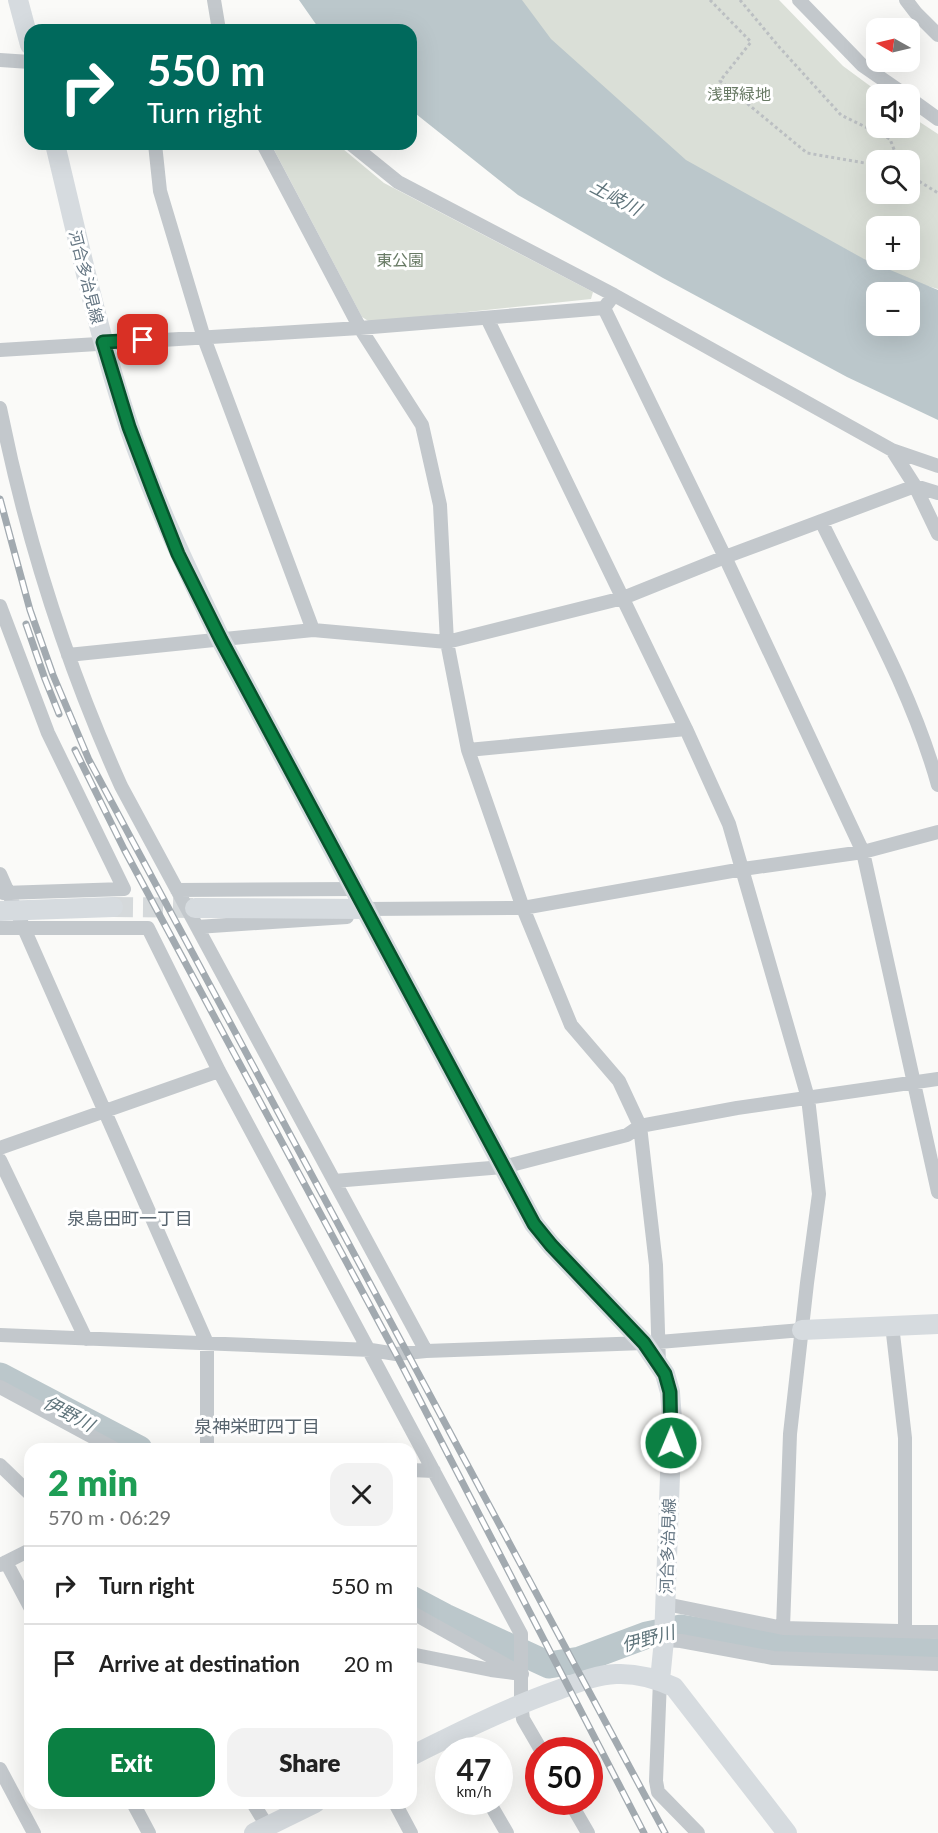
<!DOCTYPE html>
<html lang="en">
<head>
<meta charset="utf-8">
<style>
  body { margin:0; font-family:Lato,"Noto Sans JP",sans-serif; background:#f2f2f2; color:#222; height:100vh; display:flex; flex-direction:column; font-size:22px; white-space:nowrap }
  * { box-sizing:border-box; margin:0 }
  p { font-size:20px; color:#767676 }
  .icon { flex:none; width:33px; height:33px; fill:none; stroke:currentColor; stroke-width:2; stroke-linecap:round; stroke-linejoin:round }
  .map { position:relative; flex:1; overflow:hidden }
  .drawer { position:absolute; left:24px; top:1443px; width:393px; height:366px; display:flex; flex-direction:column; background:#fff; border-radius:18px; box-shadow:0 6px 24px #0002 }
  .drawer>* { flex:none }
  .banner { position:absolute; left:24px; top:24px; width:393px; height:126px; border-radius:18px; box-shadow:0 6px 24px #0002; background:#00695c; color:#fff; overflow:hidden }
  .needle { width:39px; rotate:278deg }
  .fabs { position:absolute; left:866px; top:18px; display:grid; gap:12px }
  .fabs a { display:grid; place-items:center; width:54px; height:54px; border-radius:12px; background:#fff; box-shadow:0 6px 24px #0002; font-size:30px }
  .speed { position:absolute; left:435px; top:1737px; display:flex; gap:12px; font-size:30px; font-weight:700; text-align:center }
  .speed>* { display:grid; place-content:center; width:78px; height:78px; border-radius:50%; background:#fff; box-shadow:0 6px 24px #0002; line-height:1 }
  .speed small { font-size:15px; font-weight:400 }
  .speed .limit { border:9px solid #d22; background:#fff; color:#111 }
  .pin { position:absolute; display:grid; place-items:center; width:51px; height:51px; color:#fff; margin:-26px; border-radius:12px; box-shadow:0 3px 9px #0006 }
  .me { position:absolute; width:66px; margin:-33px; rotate:1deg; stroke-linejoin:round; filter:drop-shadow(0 0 4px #0008) }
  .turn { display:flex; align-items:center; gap:21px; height:126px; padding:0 24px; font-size:27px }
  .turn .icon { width:78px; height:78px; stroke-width:2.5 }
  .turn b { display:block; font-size:42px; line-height:51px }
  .round { display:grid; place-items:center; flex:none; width:63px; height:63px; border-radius:18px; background:#f2f2f2 }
  .headline { display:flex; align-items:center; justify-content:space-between; height:102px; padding:0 24px }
  h1 { font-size:36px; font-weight:800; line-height:45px; color:#1e9e55 }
  .primary-button { display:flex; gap:12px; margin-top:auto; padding:12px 24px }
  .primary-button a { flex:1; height:69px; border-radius:18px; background:#0b8043; color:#fff; font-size:24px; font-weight:800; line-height:69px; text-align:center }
  .primary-button a+a { background:#f2f2f2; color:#222 }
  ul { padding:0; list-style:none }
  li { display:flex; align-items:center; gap:18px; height:78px; padding:0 24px; border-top:2px solid #e0e0e0 }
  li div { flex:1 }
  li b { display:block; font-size:22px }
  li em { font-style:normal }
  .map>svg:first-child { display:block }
  .green { fill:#dadfd7; fill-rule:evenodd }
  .water { fill:#bbc7cb; fill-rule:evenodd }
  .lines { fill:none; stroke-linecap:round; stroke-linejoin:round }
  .river { stroke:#bbc7cb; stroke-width:27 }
  .secondary-tunnel { stroke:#d5d9db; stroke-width:20; stroke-dasharray:20 10; stroke-linecap:butt }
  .path { stroke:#bbbfc2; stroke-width:3; stroke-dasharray:3 3; stroke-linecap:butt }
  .street { stroke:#c3c8cc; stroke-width:14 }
  .secondary { stroke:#d6dbdf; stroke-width:20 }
  .rail-casing { stroke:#a2aab0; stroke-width:7 }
  .rail { stroke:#fff; stroke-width:4.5; stroke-dasharray:14; stroke-linecap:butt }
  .route-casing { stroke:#07532c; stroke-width:15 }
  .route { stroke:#0b8043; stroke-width:10 }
  .labels { text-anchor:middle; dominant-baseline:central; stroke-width:6; stroke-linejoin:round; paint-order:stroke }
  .park-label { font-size:16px; fill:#687a64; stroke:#fff }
  .street-label { font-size:16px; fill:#657683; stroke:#fff }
  .water-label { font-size:18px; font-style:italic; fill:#60757c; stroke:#fff }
  .neighbourhood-label { font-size:18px; fill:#57646e; stroke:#fff }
</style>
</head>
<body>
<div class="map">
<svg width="938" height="1833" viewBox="0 0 938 1833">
  <rect width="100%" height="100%" fill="#fafaf8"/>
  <path class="green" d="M511,0H779L843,66L881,94H876V128H909V115L938,134V289L859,266L675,164ZM876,160H909V194H876ZM876,226H909V260H876Z
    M271,144H337L384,183L593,292L591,299L370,322L362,317Z"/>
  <path class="water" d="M299,0H522L551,39L686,160L864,259L938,290V420L847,377L663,278L518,195L411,110V30H320ZM876,292H909V326H876Z"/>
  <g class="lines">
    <path class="river" d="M0,1376L139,1449
      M411,1599L445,1617L549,1665L580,1660L647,1635L681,1628L773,1643L938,1652"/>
    <path class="secondary-tunnel" d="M113,907L195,908"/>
    <path class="path" d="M710,0L751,42L720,81L807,153L876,165
      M740,0L780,48L841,115L890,139L898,160
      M909,175L938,193"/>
    <path class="street" d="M214,0L219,30
      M799,0L862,65L904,94
      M906,0L916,13L938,35
      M0,60L30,62
      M909,98L938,119
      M155,144L160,191L204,338L313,630
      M263,144L360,328L422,425L440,505L447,642L468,750L523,908L571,1025L619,1081L640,1126L656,1265L659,1365
      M351,144L398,182L614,295L892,450L938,466
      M614,295L604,308L725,557L863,852L938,1192
      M487,318L686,729L729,824L808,1098L819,1194L807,1283L790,1434L783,1628
      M0,350L360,328L604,308
      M0,408C26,538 67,666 121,786L426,1351
      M892,450L915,486L938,534
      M821,521C863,607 912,692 938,785
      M0,606L48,733L124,889L3,893
      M68,655L313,630L447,642L623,598L725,557L915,486L938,493
      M468,750L686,729
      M0,874L207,1343V1449
      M177,890L355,889
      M366,909L523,908L743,869L863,852L938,832
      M197,927L347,917
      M0,928H148L219,1071L521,1634V1703L523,1719L541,1750
      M0,1148L219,1071
      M0,1160L86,1339
      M334,1181L503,1167L627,1135L640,1126L737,1108L938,1079
      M892,1325L905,1438V1631
      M0,1335L371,1350L396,1354L426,1351L644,1343
      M659,1342L802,1330
      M0,1387L115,1449
      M0,1465L30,1494
      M411,1470L434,1471
      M6,1562L30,1607
      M0,1565L30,1550
      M666,1604L783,1628L938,1632
      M411,1612L522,1674
      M664,1640L681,1641L773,1658L938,1664
      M411,1654L491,1670L514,1673
      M660,1680L656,1781L658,1792L698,1833
      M453,1736L461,1750
      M0,1769L34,1833
      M489,1802L507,1833
      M570,1802L588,1833
      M133,1803L149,1833
      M253,1803L267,1826
      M395,1803L411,1833"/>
    <path class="secondary" d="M18,0L30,45
      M55,144C78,239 98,334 129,427C154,500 187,570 221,640L534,1224L551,1245L644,1343L659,1365L665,1374L670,1392L672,1420L664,1640L660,1680
      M195,908L366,909
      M0,911L113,907
      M802,1330L938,1324
      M411,1756C459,1732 507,1708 558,1690C577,1683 595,1675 616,1674C636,1673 655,1678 674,1687L787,1833
      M254,1833L315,1803"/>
    <g class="rail-casing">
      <path id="rail" d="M0,499L30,610L53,675L89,760L665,1833
        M26,624L45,679L59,714
        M75,750L124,849L396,1354L644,1833"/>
    </g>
    <use href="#rail" class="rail"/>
  </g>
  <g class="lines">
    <g class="route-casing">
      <path id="route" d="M143,340L103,342L129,427L154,493L178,554L221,640L534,1224L551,1245L644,1343L659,1365L665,1374L670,1392L671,1443"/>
    </g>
    <use href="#route" class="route"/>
  </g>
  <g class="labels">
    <g class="park-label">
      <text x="739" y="93">浅野緑地</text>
      <text x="400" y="259">東公園</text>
    </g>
    <g class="street-label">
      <text transform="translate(87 277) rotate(76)">河合多治見線</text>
      <text transform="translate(667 1546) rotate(-88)">河合多治見線</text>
    </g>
    <g class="water-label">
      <text transform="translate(616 197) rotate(28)">土岐川</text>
      <text transform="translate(69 1413) rotate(28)">伊野川</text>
      <text transform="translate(648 1638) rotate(-15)">伊野川</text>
    </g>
    <g class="neighbourhood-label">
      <text x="130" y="1218">泉島田町一丁目</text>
      <text x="257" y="1426">泉神栄町四丁目</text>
    </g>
  </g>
</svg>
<div class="fabs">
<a><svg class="needle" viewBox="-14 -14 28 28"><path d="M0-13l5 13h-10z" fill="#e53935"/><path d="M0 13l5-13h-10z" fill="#767676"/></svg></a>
<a><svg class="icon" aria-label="sound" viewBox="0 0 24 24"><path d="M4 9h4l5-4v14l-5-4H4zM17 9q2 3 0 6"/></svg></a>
<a><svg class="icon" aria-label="search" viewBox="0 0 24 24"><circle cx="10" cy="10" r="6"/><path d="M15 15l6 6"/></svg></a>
<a>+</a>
<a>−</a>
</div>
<div class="speed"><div>47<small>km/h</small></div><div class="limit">50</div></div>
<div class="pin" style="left:143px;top:340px;background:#d93025"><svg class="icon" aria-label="arrive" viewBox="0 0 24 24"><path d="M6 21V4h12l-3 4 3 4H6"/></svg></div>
<svg class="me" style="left:671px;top:1443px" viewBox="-20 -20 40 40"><circle r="17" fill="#0b8043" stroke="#fff" stroke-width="3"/><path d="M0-11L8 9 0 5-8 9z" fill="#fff"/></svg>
<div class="banner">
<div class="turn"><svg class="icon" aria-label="right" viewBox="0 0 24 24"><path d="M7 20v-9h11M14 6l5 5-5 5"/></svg><div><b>550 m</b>Turn right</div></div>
</div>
<section class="drawer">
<div class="headline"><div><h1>2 min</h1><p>570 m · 06:29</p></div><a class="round"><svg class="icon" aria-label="close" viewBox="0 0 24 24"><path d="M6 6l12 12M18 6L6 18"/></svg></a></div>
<ul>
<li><svg class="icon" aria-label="right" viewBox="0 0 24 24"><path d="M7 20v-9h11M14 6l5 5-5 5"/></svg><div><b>Turn right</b></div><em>550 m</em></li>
<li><svg class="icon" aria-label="arrive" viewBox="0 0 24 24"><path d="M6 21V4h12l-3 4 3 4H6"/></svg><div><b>Arrive at destination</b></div><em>20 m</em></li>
</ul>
<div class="primary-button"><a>Exit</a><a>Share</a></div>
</section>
</div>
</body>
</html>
